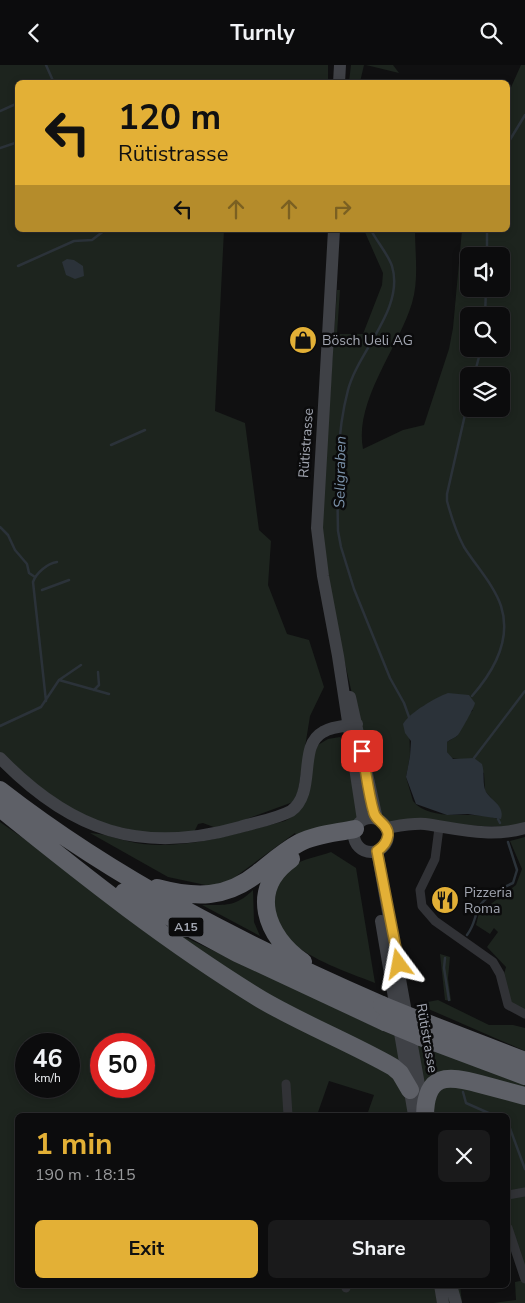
<!DOCTYPE html>
<html lang="en">
<head>
<meta charset="utf-8">
<style>
  body { margin:0; font-family:"Nunito Sans",sans-serif; background:#1a1a1b; color:#f1f3f6; height:100vh; display:flex; flex-direction:column; font-size:19px; white-space:nowrap }
  * { box-sizing:border-box; margin:0 }
  p { font-size:16px; color:#9a9b9d }
  .icon { flex:none; width:28px; height:28px; fill:none; stroke:currentColor; stroke-width:2; stroke-linecap:round; stroke-linejoin:round }
  .map { position:relative; flex:1; overflow:hidden }
  .panel { position:absolute; left:15px; top:1048px; width:495px; height:175px; display:flex; flex-direction:column; background:#0c0c0d; border-radius:8px; box-shadow:0 2px 8px #0003,0 0 0 1px #2c2c2e }
  .panel>* { flex:none }
  .hud { position:absolute; left:15px; top:15px; width:495px; height:152px; border-radius:8px; box-shadow:0 2px 8px #0003,0 0 0 1px #2c2c2e; background:#e3b036; color:#111; overflow:hidden }
  .buttons { position:absolute; left:460px; top:182px; display:grid; gap:10px }
  .buttons a { display:grid; place-items:center; width:50px; height:50px; border-radius:8px; background:#0c0c0d; box-shadow:0 2px 8px #0003,0 0 0 1px #2c2c2e; font-size:25px }
  .speed { position:absolute; left:15px; top:968px; display:flex; gap:10px; font-size:25px; font-weight:700; text-align:center }
  .speed>* { display:grid; place-content:center; width:65px; height:65px; border-radius:50%; background:#0c0c0d; box-shadow:0 2px 8px #0003,0 0 0 1px #2c2c2e; line-height:1 }
  .speed small { font-size:12px; font-weight:400 }
  .speed .limit { border:8px solid #d22; background:#fff; color:#111 }
  .pin { position:absolute; display:grid; place-items:center; width:42px; height:42px; color:#fff; margin:-21px; border-radius:10px; box-shadow:0 2px 8px #0006 }
  .me { position:absolute; width:55px; margin:-28px; rotate:347deg; stroke-linejoin:round; filter:drop-shadow(0 0 4px #0008) }
  .turn { display:flex; align-items:center; gap:18px; height:105px; padding:0 20px; font-size:22px }
  .turn .icon { width:65px; height:65px; stroke-width:2.5 }
  .turn b { display:block; font-size:35px; line-height:42px }
  .lanes { display:flex; align-items:center; height:48px; padding:0 20px; background:#0003; justify-content:center; gap:25px; direction:ltr }
  .lanes .off { opacity:.35 }
  .round { display:grid; place-items:center; flex:none; width:52px; height:52px; border-radius:8px; background:#1a1a1b }
  .headline { display:flex; align-items:center; justify-content:space-between; height:85px; padding:0 20px }
  h1 { font-size:30px; font-weight:700; line-height:38px; color:#e3b036 }
  .button { display:flex; gap:10px; margin-top:auto; padding:10px 20px }
  .button a { flex:1; height:58px; border-radius:8px; background:#e3b036; color:#111; font-size:20px; font-weight:700; line-height:58px; text-align:center }
  .button a+a { background:#1a1a1b; color:#f1f3f6 }
  header { display:flex; justify-content:space-between; align-items:center; height:65px; padding:0 20px; background:#0c0c0d; font-size:22px; font-weight:700 }
  .map>svg:first-child { display:block }
  .green { fill:#1d241e; fill-rule:evenodd }
  .water { fill:#2b3239 }
  .lines { fill:none; stroke-linecap:round; stroke-linejoin:round }
  .stream { stroke:#2b3239; stroke-width:2.5 }
  .street { stroke:#313236; stroke-width:9 }
  .secondary { stroke:#3f4146; stroke-width:12 }
  .highway { stroke:#5e6067; stroke-width:18 }
  .highway-bridge { stroke:#5e6067; stroke-width:18 }
  .route-casing { stroke:#947223; stroke-width:12 }
  .route { stroke:#e3b036; stroke-width:9 }
  .labels { text-anchor:middle; dominant-baseline:central; stroke-width:5; stroke-linejoin:round; paint-order:stroke }
  .shield { fill:#0b0b0c; stroke:#757880; stroke-width:1 }
  .shield-label { font-size:12px; font-weight:bold; fill:#a2a6b1 }
  .poi-label { font-size:14px; fill:#a2a6b1; stroke:#0b0b0c; text-anchor:start }
  .street-label { font-size:14px; fill:#a2a6b1; stroke:#0b0b0c }
  .water-label { font-size:15px; font-style:italic; fill:#7b92aa; stroke:#0b0b0c }
</style>
</head>
<body>
<header><svg class="icon" aria-label="back" viewBox="0 0 24 24"><path d="M15 5l-7 7 7 7"/></svg>Turnly<svg class="icon" aria-label="search" viewBox="0 0 24 24"><circle cx="10" cy="10" r="6"/><path d="M15 15l6 6"/></svg></header>
<div class="map">
<svg width="525" height="1238" viewBox="0 0 525 1238">
  <rect width="100%" height="100%" fill="#101011"/>
  <path class="green" d="M0,0H328V17L18,18V165H224L215,346L245,358L259,465L271,476L268,520L287,569L309,575L324,622L310,651L298,726L293,737L219,764L203,758L198,759L193,769L161,771L86,755L0,693Z
    M351,0H364L360,17H349Z
    M366,0H393L399,8Z
    M521,0H525V758L507,762L387,757L380,752L337,563L321,463L337,225H340L337,269H363L382,220L383,208L364,165H415C415,188 419,215 412,238C398,284 354,336 363,384L403,365L424,360L449,284L453,263L462,165H508V29ZM469,191H501V224H469ZM469,251H501V284H469ZM469,311H501V344H469ZM425,640L473,645L467,651L457,671L447,677V687L450,693L459,694L484,708L485,726L500,743L498,754C473,744 432,759 413,736L406,712L410,691L409,652Z
    M340,672L347,679L358,754L351,761L298,773L295,768L231,815L210,821L168,812L90,768C109,769 124,777 143,779C191,784 239,768 285,756C316,741 305,706 318,680L328,674Z
    M0,757L49,791L153,870L178,869L388,968L525,1019V1214L508,1163V1050H367L374,1030L329,1016L317,1050H18V1220H460L462,1238H0ZM26,979H69V1021H26ZM101,979H144V1021H101Z
    M525,772V946L512,940L503,913L506,902L487,882L498,867L494,863L490,869L476,860L479,848L516,820L522,804L510,776Z
    M331,787L356,803L375,918C345,906 313,896 289,875C266,855 271,812 298,798C307,793 320,791 331,787Z
    M253,825L254,857L260,871L202,840C225,840 236,842 253,825Z
    M440,889L450,892L448,913L451,936L445,935Z
    M438,935L489,960H513L525,963V986L417,939Z
    M525,1215V1238H493L516,1235L515,1217Z"/>
  <path class="water" d="M67,194L74,195L83,201L84,211L75,214L66,210L62,197Z
    M448,628L469,630L475,638C475,641 460,668 458,670C455,673 451,674 447,677V687L453,694L474,693L482,699C485,708 482,719 486,727C492,736 505,741 501,754L468,749L447,750L416,739L406,712L410,691L411,676L405,668L403,659C409,648 436,632 448,628Z"/>
  <g class="lines">
    <path class="stream" d="M46,0L54,18
      M0,46L18,38
      M508,78L525,50
      M0,83L18,77
      M371,165C377,177 388,189 392,201C405,244 358,286 348,325C336,370 337,419 338,466L341,482L354,524L390,613L404,638L409,652
      M487,191V165
      M18,201L74,176L92,175L105,165
      M485,251L486,224
      M474,311L481,284
      M469,332L447,429V436C451,451 457,469 464,482C476,501 494,520 501,541C512,575 493,607 472,631
      M111,380L145,365
      M0,462L8,470L15,485L27,499L29,508L35,512
      M42,525L69,515
      M59,615L109,629
      M94,625L99,620L98,607
      M46,636L33,517C36,508 48,498 57,497
      M0,661L41,642L59,615L81,600
      M474,693L525,626
      M498,754L500,758
      M467,870C474,861 474,854 478,844C483,832 502,823 513,818L517,805L508,777
      M445,893L444,903L449,935
      M463,1027L466,1038L493,1050
      M508,1058L525,1104"/>
    <path class="street" d="M439,763L435,794L420,825L422,841L435,856L493,897L500,909L508,940L525,949
      M286,1019L288,1050
      M508,1130L525,1127
      M508,1163L525,1214
      M345,1220L346,1223"/>
    <path class="secondary" d="M339,18L340,0
      M334,165L317,463L323,511L338,591L363,755
      M350,632L377,754
      M0,693C71,766 141,790 240,762C257,757 276,754 291,746C317,727 297,681 323,667C333,661 346,661 357,659
      M354 770a17 17 0 1 1 34 0a17 17 0 1 1-34 0Z
      M386,763C398,761 412,758 425,759C460,764 490,773 525,763
      M377,786L423,1042
      M381,856L414,1050
      M440,1220L443,1238
      M451,1220L456,1238"/>
    <path class="highway" d="M0,725C117,816 247,881 382,940
      M0,743C84,811 170,879 262,935C305,960 351,978 393,1002L400,1008L410,1025
      M291,794C248,824 266,872 303,897
      M157,823C195,833 226,834 258,808C272,797 284,786 299,778C316,769 337,768 355,764
      M124,827L237,888L385,957
      M419,955L525,996
      M421,972L525,1011
      M425,1050C426,1008 447,1010 480,1019C495,1023 510,1027 525,1031"/>
    <path class="highway-bridge" d="M382,940L419,955
      M385,957L421,972"/>
  </g>
  <g class="lines">
    <g class="route-casing">
      <path id="route" d="M362,686C366,706 368,728 374,748C377,757 388,759 388,770C387,778 383,782 377,786L399,899"/>
    </g>
    <use href="#route" class="route"/>
  </g>
  <defs>
    <g id="shop-disc" transform="scale(1.4375)"><circle r="9.5" fill="#e3b036" stroke="#0b0b0c"/><path d="M-5-2.5h2.3a2.7 3.5 0 0 1 5.4 0H5L5.5 6h-11ZM-1.5-2.5h3a1.5 2.3 0 0 0-3 0Z" fill="#111"/></g>
    <g id="restaurant-disc" transform="scale(1.4375)"><circle r="9.5" fill="#e3b036" stroke="#0b0b0c"/><path d="M-5-6h1v4h1v-4h1v4h1v-4h1v5L-1.5 .5V6h-2V.5L-5-1ZM5-6V6H3V1.5H1.5Q1.5-4 5-6Z" fill="#111"/></g>
  </defs>
  <g fill-rule="evenodd">
    <use href="#shop-disc" x="303" y="275"/>
    <use href="#restaurant-disc" x="445" y="835"/>
  </g>
  <g class="labels">
    <rect class="shield" x="168.5" y="852.5" width="35" height="19" rx="4"/>
    <g class="shield-label">
      <text x="186" y="862">A15</text>
    </g>
    <g class="poi-label">
      <text x="322" y="275">Bösch Ueli AG</text>
      <text x="464" y="827">Pizzeria<tspan x="464" dy="16">Roma</tspan></text>
    </g>
    <g class="street-label">
      <text transform="translate(306 378) rotate(-86)">Rütistrasse</text>
      <text transform="translate(427 973) rotate(80)">Rütistrasse</text>
    </g>
    <g class="water-label">
      <text transform="translate(340 407) rotate(-89)">Seligraben</text>
    </g>
  </g>
</svg>
<div class="buttons">
<a><svg class="icon" aria-label="sound" viewBox="0 0 24 24"><path d="M4 9h4l5-4v14l-5-4H4zM17 9q2 3 0 6"/></svg></a>
<a><svg class="icon" aria-label="search" viewBox="0 0 24 24"><circle cx="10" cy="10" r="6"/><path d="M15 15l6 6"/></svg></a>
<a><svg class="icon" aria-label="layers" viewBox="0 0 24 24"><path d="M12 4l9 5-9 5-9-5zM3 14l9 5 9-5"/></svg></a>
</div>
<div class="speed"><div>46<small>km/h</small></div><div class="limit">50</div></div>
<div class="pin" style="left:362px;top:686px;background:#d93025"><svg class="icon" aria-label="arrive" viewBox="0 0 24 24"><path d="M6 21V4h12l-3 4 3 4H6"/></svg></div>
<svg class="me" style="left:399px;top:899px" viewBox="-20 -20 40 40"><path d="M0-17L14 15 0 8-14 15z" fill="#e3b036" stroke="#fff" stroke-width="4"/></svg>
<div class="hud">
<div class="turn"><svg class="icon" aria-label="left" viewBox="0 0 24 24"><path d="M17 20v-9H6M10 6l-5 5 5 5"/></svg><div><b>120 m</b>Rütistrasse</div></div>
<div class="lanes"><svg class="icon" aria-label="left" viewBox="0 0 24 24"><path d="M17 20v-9H6M10 6l-5 5 5 5"/></svg><svg class="icon off" aria-label="ahead" viewBox="0 0 24 24"><path d="M12 20V5M6 11l6-6 6 6"/></svg><svg class="icon off" aria-label="ahead" viewBox="0 0 24 24"><path d="M12 20V5M6 11l6-6 6 6"/></svg><svg class="icon off" aria-label="right" viewBox="0 0 24 24"><path d="M7 20v-9h11M14 6l5 5-5 5"/></svg></div>
</div>
<section class="panel">
<div class="headline"><div><h1>1 min</h1><p>190 m · 18:15</p></div><a class="round"><svg class="icon" aria-label="close" viewBox="0 0 24 24"><path d="M6 6l12 12M18 6L6 18"/></svg></a></div>
<div class="button"><a>Exit</a><a>Share</a></div>
</section>
</div>
</body>
</html>
